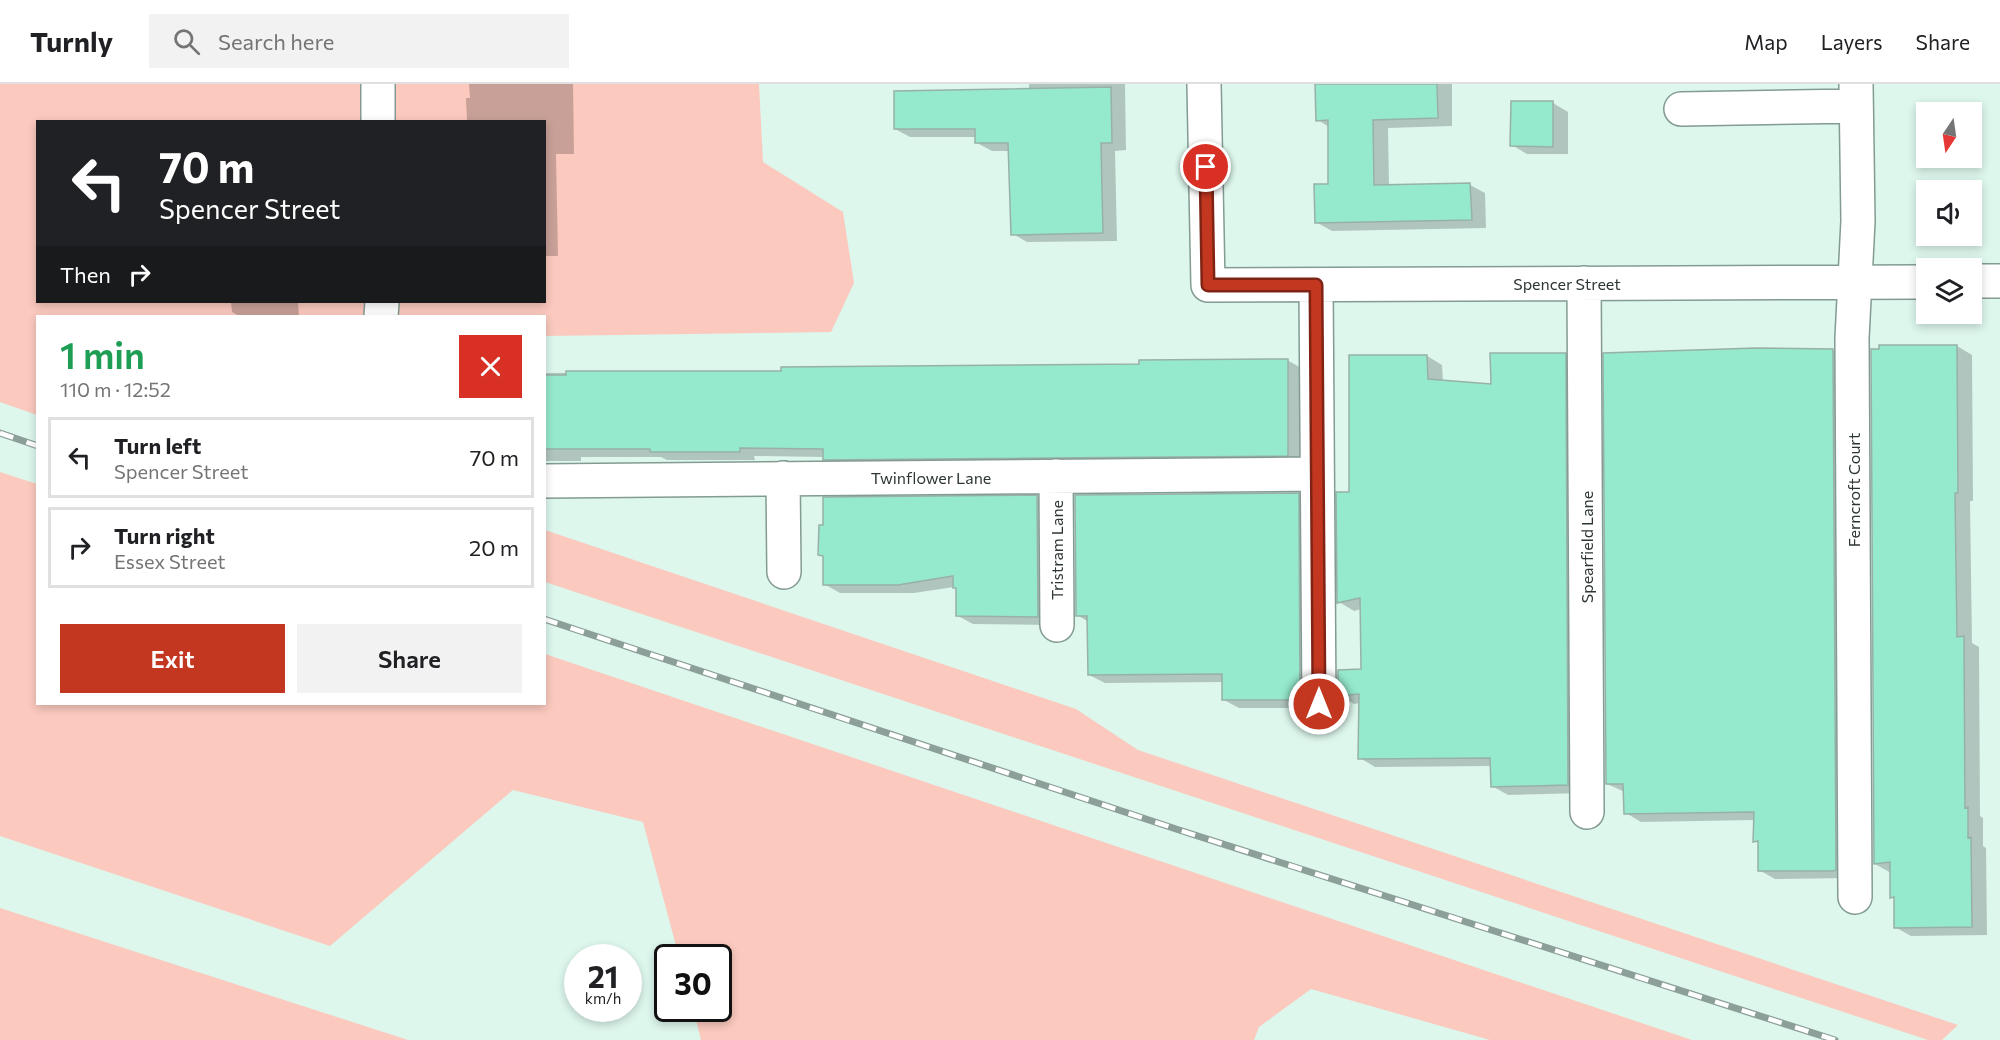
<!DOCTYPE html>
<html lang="en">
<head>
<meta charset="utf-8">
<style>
  body { margin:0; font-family:Commissioner,sans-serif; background:#f2f2f2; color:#202124; height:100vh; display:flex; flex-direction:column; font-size:22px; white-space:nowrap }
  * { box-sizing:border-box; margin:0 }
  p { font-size:20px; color:#757577 }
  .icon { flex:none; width:33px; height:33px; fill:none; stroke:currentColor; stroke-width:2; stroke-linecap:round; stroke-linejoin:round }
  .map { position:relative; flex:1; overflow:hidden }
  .side { position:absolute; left:36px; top:231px; width:510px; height:390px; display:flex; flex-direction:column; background:#fff; border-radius:0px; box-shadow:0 3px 9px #0003 }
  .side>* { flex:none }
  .banner { position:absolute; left:36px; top:36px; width:510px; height:183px; border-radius:0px; box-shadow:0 3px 9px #0003; background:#202124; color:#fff; overflow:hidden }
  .needle { width:39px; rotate:193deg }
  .fabs { position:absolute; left:1916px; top:18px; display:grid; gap:12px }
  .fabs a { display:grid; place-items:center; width:66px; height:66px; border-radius:0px; background:#fff; box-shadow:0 3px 9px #0003; font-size:30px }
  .speed { position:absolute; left:564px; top:860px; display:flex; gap:12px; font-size:30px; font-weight:700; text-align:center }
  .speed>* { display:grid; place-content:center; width:78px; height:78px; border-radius:50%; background:#fff; box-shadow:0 3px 9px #0003; line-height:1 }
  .speed small { font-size:15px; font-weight:400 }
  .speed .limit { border:3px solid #111; border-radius:9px; background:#fff; color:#111 }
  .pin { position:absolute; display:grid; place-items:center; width:51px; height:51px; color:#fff; margin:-26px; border:3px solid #fff; border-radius:50%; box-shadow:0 2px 6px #0007 }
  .me { position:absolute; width:66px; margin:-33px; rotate:0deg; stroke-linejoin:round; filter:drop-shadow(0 0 4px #0008) }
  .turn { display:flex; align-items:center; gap:21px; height:126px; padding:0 24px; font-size:27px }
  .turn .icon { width:78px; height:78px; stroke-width:2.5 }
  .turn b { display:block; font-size:42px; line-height:51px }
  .then { display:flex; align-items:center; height:57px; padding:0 24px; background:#0003; gap:12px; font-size:22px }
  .round { display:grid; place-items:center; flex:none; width:63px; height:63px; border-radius:0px; background:#f2f2f2 }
  .overview { display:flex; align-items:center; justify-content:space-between; height:102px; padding:0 24px }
  h1 { font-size:36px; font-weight:600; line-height:45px; color:#1e9e55 }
  .primary-button { display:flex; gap:12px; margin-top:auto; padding:12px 24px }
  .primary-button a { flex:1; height:69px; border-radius:0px; background:#c33720; color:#fff; font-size:24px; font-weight:600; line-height:69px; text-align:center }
  .primary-button a+a { background:#f2f2f2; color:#202124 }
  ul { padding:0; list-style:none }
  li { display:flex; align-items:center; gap:18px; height:81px; margin:0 12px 9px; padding:0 12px; border:3px solid #e0e0e0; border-radius:0px }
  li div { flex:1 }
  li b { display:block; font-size:22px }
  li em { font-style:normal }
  header { display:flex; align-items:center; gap:36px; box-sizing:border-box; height:84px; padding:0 30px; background:#fff; border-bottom:2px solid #e0e0e0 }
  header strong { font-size:28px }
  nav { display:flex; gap:33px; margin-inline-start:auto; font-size:21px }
  .search { width:420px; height:54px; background:#f2f2f2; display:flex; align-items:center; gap:15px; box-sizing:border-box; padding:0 21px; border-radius:0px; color:#757577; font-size:22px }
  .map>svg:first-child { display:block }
  .green { fill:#fbc9be; fill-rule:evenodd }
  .shadow { fill:#0003 }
  .building { fill:#95e9cc; stroke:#98b1a7; stroke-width:1.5 }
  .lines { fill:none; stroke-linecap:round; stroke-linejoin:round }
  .street-casing { stroke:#839b92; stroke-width:36 }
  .street { stroke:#fff; stroke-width:33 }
  .rail-casing { stroke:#8c9f98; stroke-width:7 }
  .rail { stroke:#fff; stroke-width:4.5; stroke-dasharray:14; stroke-linecap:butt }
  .route-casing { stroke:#7f2415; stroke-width:15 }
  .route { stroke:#c33720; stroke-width:10 }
  .labels { text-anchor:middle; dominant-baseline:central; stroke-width:4.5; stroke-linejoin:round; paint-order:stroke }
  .street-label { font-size:16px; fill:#2c3632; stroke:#fff }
</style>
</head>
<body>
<header>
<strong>Turnly</strong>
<div class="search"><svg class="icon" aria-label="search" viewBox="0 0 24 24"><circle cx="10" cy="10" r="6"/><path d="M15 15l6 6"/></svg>Search here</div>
<nav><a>Map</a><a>Layers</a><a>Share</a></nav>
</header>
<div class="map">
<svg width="2000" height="956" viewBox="0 0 2000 956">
  <rect width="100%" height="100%" fill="#ddf7ed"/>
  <path class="green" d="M0,0H759L763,78L843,128L854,199L831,248L545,252L544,232H38L37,331L0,318ZM38,38H544V218H38Z
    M0,388L37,400L38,620H544L545,570L1692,956H1490L1311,905L1259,943L1254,956H701L693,924H718V873H679L643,738L513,706L330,862L0,752Z
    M545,446L1076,625L1138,666L1958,941L1942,956H1928L545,498Z
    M0,824L408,956H0Z"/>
  <path class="shadow" d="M469,0H573L574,70H556L558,172H544V38H467L466,14H470Z
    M1029,0H1125L1126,66L1115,67L1117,157L1027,158L1013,150L1010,67H992L977,59V53H910L895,45L1029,6Z
    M1317,0H1452V42L1388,44L1389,102L1470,101L1485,109L1486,144L1332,147L1316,138L1330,101L1329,43L1318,36Z
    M1512,19H1553L1568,28V70H1527L1512,61Z
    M231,218H298L299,232H239L232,228Z
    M1957,262L1972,271L1973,417H1970L1972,559L1979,563L1980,732L1983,734V762L1986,764L1987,851L1911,852L1895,843V815L1892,813L1891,789L1875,780Z
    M1833,266L1848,275L1851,794L1775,795L1759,786V759L1755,757V736L1641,738L1626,729L1625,708L1607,700L1622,268Z
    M1565,270L1581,279L1583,709L1508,711L1492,702V682L1375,683L1360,674V619L1354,620L1339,611L1362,587L1361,525L1354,527L1339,518L1351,410L1427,272L1442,281L1443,298L1492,301Z
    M1287,276L1303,285V379L839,384L824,375V373L754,372L755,376H667L661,373H581V377H544V289L782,288L1140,281Z
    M1298,410L1314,419L1315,624H1239L1224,616L1223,598L1105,599L1089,591V538L1077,531Z
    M1037,413L1052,422L1053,541L973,540L958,532V505L954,503L914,509H840L824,500V473L820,470Z"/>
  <path class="building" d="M1315,0H1437L1438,34L1373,36L1374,101L1470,99L1472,136L1315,139L1314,100H1328V36L1316,37Z
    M1111,3L1112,59H1101L1103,149L1011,151L1008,59H975V45H894V7Z
    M1511,17H1553V63L1510,62Z
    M1879,261H1957L1958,409H1955L1957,553L1964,552L1965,724L1968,723V754L1971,753L1972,843L1894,844V813L1890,814V778L1874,780L1871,265H1879Z
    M1756,264L1833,265L1836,786L1833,787H1758V757L1753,758L1754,728L1624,730L1623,700H1606L1603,269Z
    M1490,269H1566L1568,701L1491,703L1490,674L1358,675L1359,610L1338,612V586L1361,585L1360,514L1337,519L1336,408H1349V271H1427L1428,295L1491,300Z
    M1288,275V372L823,376V365L740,364V368H650V365H544V291H566V287H781V283L1139,280V276Z
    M1299,409L1300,616H1222V590L1088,591L1087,532H1076L1075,411Z
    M1037,411L1038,533L956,532V504H953V492L898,501H823V472L818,471L819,441H823V413Z"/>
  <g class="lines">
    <g class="street-casing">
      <path id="street" d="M378,0V38
        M1204,0L1208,201L1926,198
        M1681,25L1856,22
        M1971,197H2000
        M1584,199L1587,728
        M1316,201L1319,620
        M381,232L382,218
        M1056,392L1057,541
        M783,394L784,488
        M544,397L1317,390
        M1855,813L1852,254L1858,137L1856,0"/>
    </g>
    <use href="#street" class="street"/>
    <g class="rail-casing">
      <path id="rail" d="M0,349L38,362
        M544,535L1176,745L1835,956"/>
    </g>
    <use href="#rail" class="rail"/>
  </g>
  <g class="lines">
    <g class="route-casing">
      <path id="route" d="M1206,83L1208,201H1316L1319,620"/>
    </g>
    <use href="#route" class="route"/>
  </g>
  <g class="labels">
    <g class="street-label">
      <text x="1567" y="199">Spencer Street</text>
      <text x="931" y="393">Twinflower Lane</text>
      <text transform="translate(1853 406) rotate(-90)">Ferncroft Court</text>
      <text transform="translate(1586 463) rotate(-90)">Spearfield Lane</text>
      <text transform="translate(1056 466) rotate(-90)">Tristram Lane</text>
    </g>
  </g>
</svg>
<div class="fabs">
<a><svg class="needle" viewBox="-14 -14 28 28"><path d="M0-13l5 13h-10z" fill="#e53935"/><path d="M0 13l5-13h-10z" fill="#757577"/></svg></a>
<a><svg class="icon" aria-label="sound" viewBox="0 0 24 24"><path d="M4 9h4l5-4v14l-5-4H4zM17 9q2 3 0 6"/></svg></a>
<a><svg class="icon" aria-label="layers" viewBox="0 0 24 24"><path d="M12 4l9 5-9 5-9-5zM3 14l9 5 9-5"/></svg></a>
</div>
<div class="speed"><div>21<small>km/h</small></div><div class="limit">30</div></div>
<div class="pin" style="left:1206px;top:83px;background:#d93025"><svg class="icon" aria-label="arrive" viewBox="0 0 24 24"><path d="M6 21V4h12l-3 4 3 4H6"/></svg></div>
<svg class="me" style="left:1319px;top:620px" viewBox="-20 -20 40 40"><circle r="17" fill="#c33720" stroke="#fff" stroke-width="3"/><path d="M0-11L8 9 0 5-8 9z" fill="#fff"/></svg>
<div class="banner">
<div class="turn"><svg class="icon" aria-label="left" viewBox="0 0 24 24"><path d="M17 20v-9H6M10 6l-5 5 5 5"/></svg><div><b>70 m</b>Spencer Street</div></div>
<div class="then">Then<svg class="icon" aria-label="right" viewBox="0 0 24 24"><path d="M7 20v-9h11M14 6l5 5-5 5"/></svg></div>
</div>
<section class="side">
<div class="overview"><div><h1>1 min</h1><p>110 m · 12:52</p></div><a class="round" style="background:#d93025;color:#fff"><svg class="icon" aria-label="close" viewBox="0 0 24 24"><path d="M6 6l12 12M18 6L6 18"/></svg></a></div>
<ul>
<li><svg class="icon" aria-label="left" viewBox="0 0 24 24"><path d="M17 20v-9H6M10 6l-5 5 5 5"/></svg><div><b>Turn left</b><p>Spencer Street</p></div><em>70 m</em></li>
<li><svg class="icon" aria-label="right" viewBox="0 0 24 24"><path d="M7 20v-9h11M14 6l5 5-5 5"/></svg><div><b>Turn right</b><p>Essex Street</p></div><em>20 m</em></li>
</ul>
<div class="primary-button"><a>Exit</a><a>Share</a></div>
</section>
</div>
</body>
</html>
